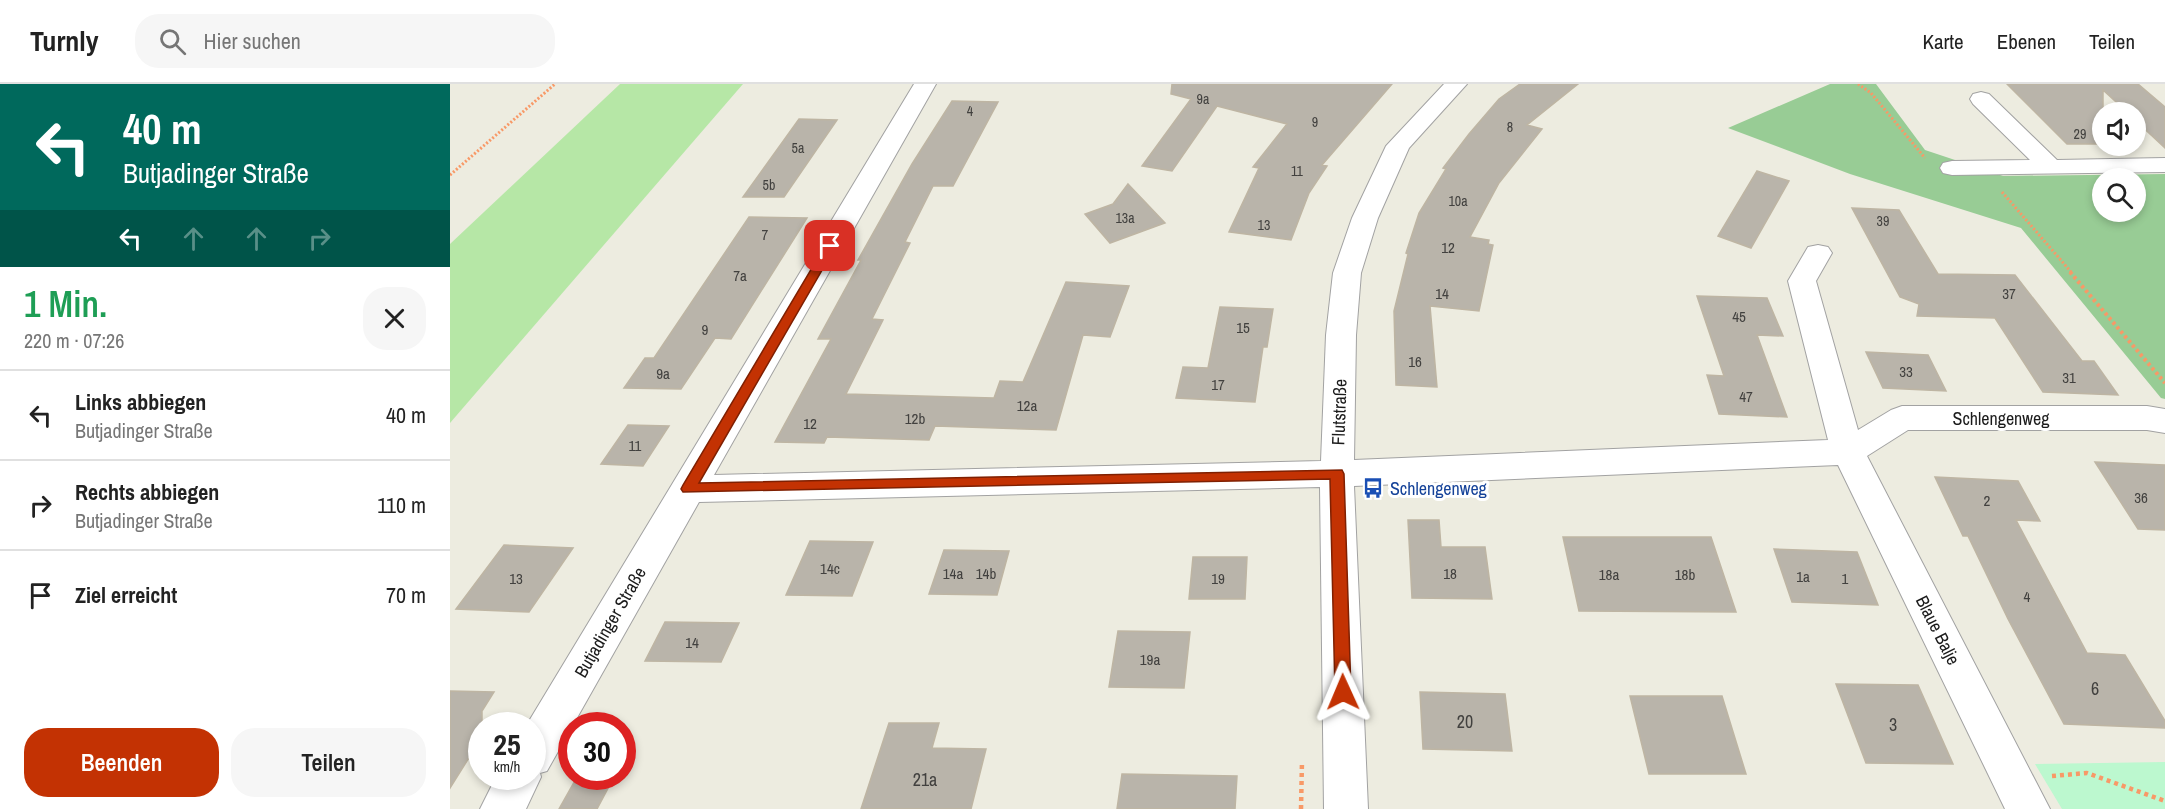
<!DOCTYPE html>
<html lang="de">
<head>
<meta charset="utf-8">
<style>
  body { margin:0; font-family:"Archivo Narrow",sans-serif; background:#f6f6f6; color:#222; height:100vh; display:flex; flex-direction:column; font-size:22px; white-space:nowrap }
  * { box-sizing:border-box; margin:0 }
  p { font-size:20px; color:#767676 }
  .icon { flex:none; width:33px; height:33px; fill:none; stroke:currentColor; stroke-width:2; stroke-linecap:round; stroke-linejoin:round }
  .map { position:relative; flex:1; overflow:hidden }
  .side { display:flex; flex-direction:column; background:#fff; width:450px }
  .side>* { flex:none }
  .top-card { background:#00695c; color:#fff; overflow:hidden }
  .tools { position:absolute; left:1642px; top:18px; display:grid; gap:12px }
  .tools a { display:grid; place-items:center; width:54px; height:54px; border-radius:50%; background:#fff; box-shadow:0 3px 9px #0003; font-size:30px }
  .speed { position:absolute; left:18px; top:628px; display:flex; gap:12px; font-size:30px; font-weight:700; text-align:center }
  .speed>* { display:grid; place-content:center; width:78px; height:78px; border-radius:50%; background:#fff; box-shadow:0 3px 9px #0003; line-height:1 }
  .speed small { font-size:15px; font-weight:400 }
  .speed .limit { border:9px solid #d22; background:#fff; color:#111 }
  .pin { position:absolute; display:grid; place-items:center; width:51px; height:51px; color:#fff; margin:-26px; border-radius:12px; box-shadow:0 3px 9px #0006 }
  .me { position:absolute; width:66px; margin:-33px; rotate:359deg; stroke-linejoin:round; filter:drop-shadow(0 0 4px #0008) }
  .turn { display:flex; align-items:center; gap:21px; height:126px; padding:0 24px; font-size:27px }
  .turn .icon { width:78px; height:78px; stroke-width:2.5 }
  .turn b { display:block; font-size:42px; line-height:51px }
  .lanes { display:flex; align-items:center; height:57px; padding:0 24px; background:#0003; justify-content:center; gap:30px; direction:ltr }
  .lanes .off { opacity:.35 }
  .round { display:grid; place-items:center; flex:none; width:63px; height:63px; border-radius:24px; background:#f6f6f6 }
  .overview { display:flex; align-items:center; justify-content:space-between; height:102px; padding:0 24px }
  h1 { font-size:36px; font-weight:600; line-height:45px; color:#1e9e55 }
  .primary-button { display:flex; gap:12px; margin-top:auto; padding:12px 24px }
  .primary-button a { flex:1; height:69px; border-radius:24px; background:#c33203; color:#fff; font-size:24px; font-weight:600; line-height:69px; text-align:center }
  .primary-button a+a { background:#f6f6f6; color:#222 }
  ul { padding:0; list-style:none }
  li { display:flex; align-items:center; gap:18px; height:90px; padding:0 24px; border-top:2px solid #e0e0e0 }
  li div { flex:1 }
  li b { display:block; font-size:22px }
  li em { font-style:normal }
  header { display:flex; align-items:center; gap:36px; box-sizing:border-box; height:84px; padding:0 30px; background:#fff; border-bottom:2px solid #e0e0e0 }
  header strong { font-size:28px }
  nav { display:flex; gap:33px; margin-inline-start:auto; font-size:21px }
  .search { width:420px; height:54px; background:#f6f6f6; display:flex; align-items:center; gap:15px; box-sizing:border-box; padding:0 21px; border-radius:24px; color:#767676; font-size:22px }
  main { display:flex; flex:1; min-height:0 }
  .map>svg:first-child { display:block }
  .grass { fill:#b6e7a6 }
  .forest { fill:#98cc95; fill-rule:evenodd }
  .park { fill:#bcf8cf }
  .building { fill:#b9b4aa; stroke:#beb5a3; stroke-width:1.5 }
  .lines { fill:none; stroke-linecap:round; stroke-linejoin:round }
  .street-casing { stroke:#a2a2a2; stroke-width:2 }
  .path-far2 { stroke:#f89967; stroke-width:3; stroke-dasharray:2 2; stroke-linecap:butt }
  .path-far1 { stroke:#f89967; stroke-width:4; stroke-dasharray:3 3; stroke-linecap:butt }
  .path { stroke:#f89967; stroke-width:4.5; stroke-dasharray:4 4; stroke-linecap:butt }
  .street { fill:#fff; fill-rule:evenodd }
  .route { fill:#c33203; stroke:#7f2002; stroke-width:1.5 }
  .labels { text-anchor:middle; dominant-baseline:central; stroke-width:6; stroke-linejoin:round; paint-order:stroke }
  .far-number-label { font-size:14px; fill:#42413f }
  .number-label { font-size:15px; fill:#42413f }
  .street-label { font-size:18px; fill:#1b1b1b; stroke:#fff }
  .transit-label { font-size:18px; fill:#164399; stroke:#fff; text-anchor:start }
  .near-number-label { font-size:18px; fill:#42413f }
</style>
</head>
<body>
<header>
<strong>Turnly</strong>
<div class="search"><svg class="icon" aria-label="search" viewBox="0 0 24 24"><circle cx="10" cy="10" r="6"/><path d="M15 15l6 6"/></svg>Hier suchen</div>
<nav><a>Karte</a><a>Ebenen</a><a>Teilen</a></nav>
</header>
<main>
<section class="side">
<div class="top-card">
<div class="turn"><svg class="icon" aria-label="left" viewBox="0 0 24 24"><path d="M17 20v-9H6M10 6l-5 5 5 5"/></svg><div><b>40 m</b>Butjadinger Straße</div></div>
<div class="lanes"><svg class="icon" aria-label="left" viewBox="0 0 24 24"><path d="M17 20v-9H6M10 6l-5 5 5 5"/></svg><svg class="icon off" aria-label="ahead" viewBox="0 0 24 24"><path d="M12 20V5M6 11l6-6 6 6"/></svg><svg class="icon off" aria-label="ahead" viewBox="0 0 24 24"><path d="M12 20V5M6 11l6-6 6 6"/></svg><svg class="icon off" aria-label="right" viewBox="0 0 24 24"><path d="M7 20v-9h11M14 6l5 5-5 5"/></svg></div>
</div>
<div class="overview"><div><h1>1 Min.</h1><p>220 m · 07:26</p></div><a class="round"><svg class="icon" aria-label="close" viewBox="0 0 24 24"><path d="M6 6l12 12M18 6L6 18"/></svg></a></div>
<ul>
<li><svg class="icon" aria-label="left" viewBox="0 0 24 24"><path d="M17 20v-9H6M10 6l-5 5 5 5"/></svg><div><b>Links abbiegen</b><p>Butjadinger Straße</p></div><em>40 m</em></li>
<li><svg class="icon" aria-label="right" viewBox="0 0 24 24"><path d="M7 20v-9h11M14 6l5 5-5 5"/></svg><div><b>Rechts abbiegen</b><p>Butjadinger Straße</p></div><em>110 m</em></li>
<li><svg class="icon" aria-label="arrive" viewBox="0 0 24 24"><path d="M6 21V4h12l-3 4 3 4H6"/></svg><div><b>Ziel erreicht</b></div><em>70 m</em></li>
</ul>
<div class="primary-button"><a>Beenden</a><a>Teilen</a></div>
</section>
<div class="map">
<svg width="1715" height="725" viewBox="0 0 1715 725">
  <rect width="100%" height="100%" fill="#edece0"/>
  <path class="grass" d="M170,0H293L0,339V160Z"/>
  <path class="forest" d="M1380,0H1426L1475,66L1553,92L1715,90V315L1711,314L1571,144L1400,90L1278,44ZM1653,94H1686V128H1653Z"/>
  <path class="park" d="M1715,678V725H1612L1585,680Z"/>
  <path class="building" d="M722,0H942L872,81L877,82L859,109L841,156L779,148L809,84L803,83L837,40L767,22L722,87L692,82L741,15L721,10Z
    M1070,0H1128L1077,41L1092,45L1049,99L1020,153L1039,156L1038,160L1043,161L1029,227L980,222L987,303L946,301L944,227L958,170L956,169L969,129L996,85L993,84L1019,50L1049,15Z
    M1557,0H1688L1715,23V64L1686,37V28H1677L1653,6V60H1617Z
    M502,17L548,18L503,102H483L455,158L460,159L422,235L433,236L396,310L544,314L550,297L573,298L616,198L679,202L660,253L633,251L606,346L485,342L479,356L377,353L374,359L325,358L381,255H368L411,176H408L462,80Z
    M349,35L387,36L334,113H293Z
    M1307,87L1339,97L1301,164L1268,152Z
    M678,100L715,139L660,159L635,130L663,120Z
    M1402,124L1449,126L1488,190L1565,191L1632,277H1644L1668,311L1593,308L1545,234L1467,232L1469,220L1450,213Z
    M299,133L357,134L281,255L265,254L231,305L174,304L195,274H204Z
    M1247,212L1317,214L1333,252L1307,251L1337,333L1269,330L1257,291L1274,292Z
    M770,223L823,225L817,263H813L805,318L726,314L733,283L758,284Z
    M1416,268L1478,271L1496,307L1433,304Z
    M178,341L219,342L193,382L151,380Z
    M1645,378L1715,381V446L1688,445Z
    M1485,393L1568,397L1590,437L1566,436L1637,569L1675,571L1715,637V644L1614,640L1558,535L1518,452H1513Z
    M958,436H989L991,463H1035L1042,515L962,514Z
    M1113,453H1261L1286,528L1129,527Z
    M360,457L423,458L402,512L336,511Z
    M54,461L123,464L79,528L6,525Z
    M1324,465L1407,468L1428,521L1342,518Z
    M494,466L559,467L547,511L479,510Z
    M743,473H797L795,515H739Z
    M215,538L289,539L271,578L195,577Z
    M668,547L740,548L734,604L659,603Z
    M1386,600L1468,601L1503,680L1416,679Z
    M0,607L44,608L32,627V653L0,704Z
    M970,608L1055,610L1062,667L973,665Z
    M1180,612H1272L1296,690H1199Z
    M439,639H489L482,664L536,665L521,725H411Z
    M672,690L787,692L785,725H667Z
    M127,693H164L147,725H109Z"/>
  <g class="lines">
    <g class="street-casing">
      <path id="street" d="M464,0H486L264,391L871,377L876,251L883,189L902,134L936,62L994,0H1017L959,64L928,134L911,189L906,251L904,376L1378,356L1338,197L1358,163L1368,161L1378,163L1382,169L1366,197L1408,346L1441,326L1452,322H1697L1715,325V349L1697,346H1458L1417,372L1600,725H1555L1388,381L904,402L918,725H874L870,403L249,418L97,687L90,689L91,693L76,725H30L46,693H82V642H76Z
        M1531,8L1539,10L1607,76L1715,74V88L1502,91L1493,89L1490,84L1493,79L1502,77L1580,76L1523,20L1520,15L1523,10Z"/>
    </g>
    <path class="path-far2" d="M1408,0L1421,9L1475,74
      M0,91L105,0
      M1552,108L1622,189"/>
    <path class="path-far1" d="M1620,188L1715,299"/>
    <path class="path" d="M1602,692L1637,689L1715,717
      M851,725L852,677"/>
    <use href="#street" class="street"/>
  </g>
  <path class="route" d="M380,158L386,162L249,399L892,386L894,390L901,608L899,613L893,615L887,613L885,608L880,395L233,408L231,405L233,401L375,162Z"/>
  <defs>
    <g id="bus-bare" transform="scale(1.62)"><path d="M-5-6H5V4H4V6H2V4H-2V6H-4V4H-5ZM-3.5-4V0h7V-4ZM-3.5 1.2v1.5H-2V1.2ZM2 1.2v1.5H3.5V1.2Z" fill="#1a4fb4" stroke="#fff" stroke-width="2.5" paint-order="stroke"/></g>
  </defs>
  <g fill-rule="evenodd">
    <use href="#bus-bare" x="923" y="404"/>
  </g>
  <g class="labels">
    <g class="far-number-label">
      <text x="753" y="15">9a</text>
      <text x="520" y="27">4</text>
      <text x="865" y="38">9</text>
      <text x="1060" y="43">8</text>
      <text x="1630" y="50">29</text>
      <text x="348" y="64">5a</text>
      <text x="847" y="87">11</text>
      <text x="319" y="101">5b</text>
      <text x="1008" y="117">10a</text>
      <text x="675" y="134">13a</text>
      <text x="1433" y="137">39</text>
      <text x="814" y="141">13</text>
    </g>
    <g class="number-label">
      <text x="315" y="150">7</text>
      <text x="998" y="163">12</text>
      <text x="290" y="191">7a</text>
      <text x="992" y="209">14</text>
      <text x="1559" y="209">37</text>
      <text x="1289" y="232">45</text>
      <text x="793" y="243">15</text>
      <text x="255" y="245">9</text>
      <text x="965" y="277">16</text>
      <text x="1456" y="287">33</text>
      <text x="213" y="289">9a</text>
      <text x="1619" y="293">31</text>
      <text x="768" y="300">17</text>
      <text x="1296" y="312">47</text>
      <text x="577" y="321">12a</text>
      <text x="465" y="334">12b</text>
      <text x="360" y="339">12</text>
      <text x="185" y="361">11</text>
      <text x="1691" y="413">36</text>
      <text x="1537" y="416">2</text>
      <text x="380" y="484">14c</text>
      <text x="503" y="489">14a</text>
      <text x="536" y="489">14b</text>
      <text x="1000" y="489">18</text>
      <text x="1159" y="490">18a</text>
      <text x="1235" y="490">18b</text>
      <text x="1353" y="492">1a</text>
      <text x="66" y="494">13</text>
      <text x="768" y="494">19</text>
      <text x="1395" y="494">1</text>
      <text x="1577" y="512">4</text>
      <text x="242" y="558">14</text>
      <text x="700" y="575">19a</text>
    </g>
    <g class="street-label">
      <text transform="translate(889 328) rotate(-88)">Flutstraße</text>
      <text x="1551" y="334">Schlengenweg</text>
      <text transform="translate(160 538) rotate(-60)">Butjadinger Straße</text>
      <text transform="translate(1488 546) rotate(63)">Blaue Balje</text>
    </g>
    <g class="transit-label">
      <text x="940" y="404">Schlengenweg</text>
    </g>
    <g class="near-number-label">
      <text x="1645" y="604">6</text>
      <text x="1015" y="637">20</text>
      <text x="1443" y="640">3</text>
      <text x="475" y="695">21a</text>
    </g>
  </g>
</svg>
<div class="tools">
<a><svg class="icon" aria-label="sound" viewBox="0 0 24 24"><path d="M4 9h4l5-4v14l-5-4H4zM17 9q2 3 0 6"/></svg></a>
<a><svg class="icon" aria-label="search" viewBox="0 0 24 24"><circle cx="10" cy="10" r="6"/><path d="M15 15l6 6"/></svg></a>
</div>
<div class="speed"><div>25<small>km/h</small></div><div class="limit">30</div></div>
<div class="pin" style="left:380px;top:162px;background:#d93025"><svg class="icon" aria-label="arrive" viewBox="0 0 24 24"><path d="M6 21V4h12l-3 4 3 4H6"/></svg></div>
<svg class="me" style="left:893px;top:608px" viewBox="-20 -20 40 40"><path d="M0-17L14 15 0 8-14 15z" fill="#c33203" stroke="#fff" stroke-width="4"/></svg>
</div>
</main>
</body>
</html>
